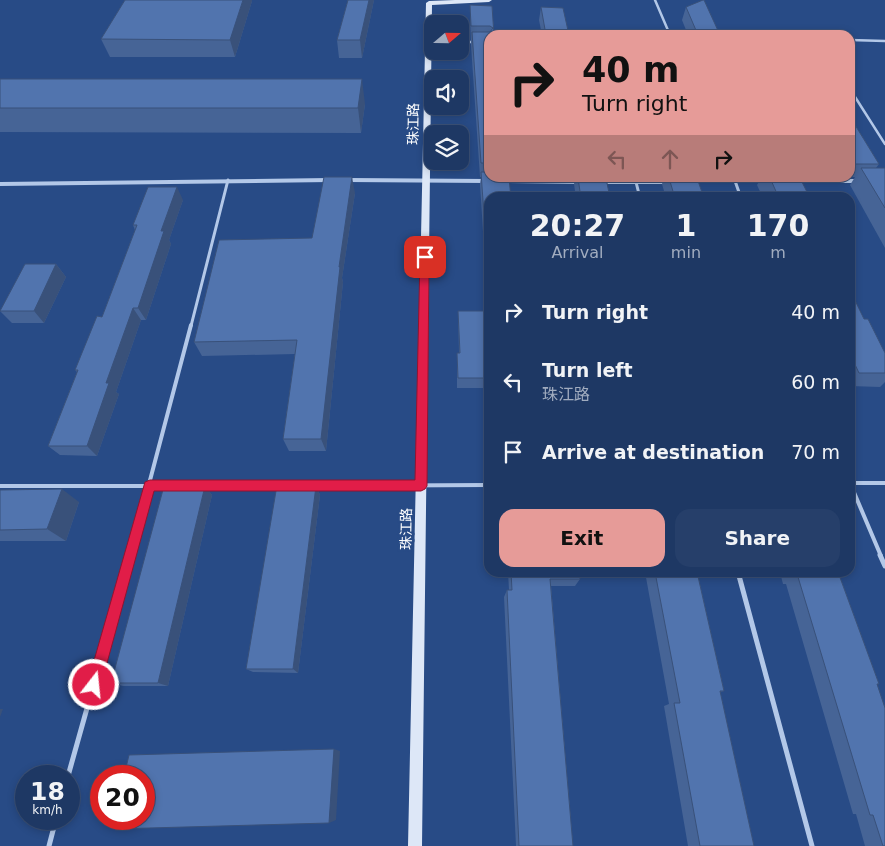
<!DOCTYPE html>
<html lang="en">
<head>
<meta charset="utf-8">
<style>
  body { margin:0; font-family:"DejaVu Sans","Noto Sans SC",sans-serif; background:#263f6a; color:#f1f3f6; height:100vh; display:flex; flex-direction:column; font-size:19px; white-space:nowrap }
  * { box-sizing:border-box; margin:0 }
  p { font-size:16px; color:#a1acbf }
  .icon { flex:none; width:28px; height:28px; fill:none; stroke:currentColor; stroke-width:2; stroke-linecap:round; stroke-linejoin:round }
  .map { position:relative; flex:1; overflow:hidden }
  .sheet { position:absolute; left:484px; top:192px; width:371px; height:385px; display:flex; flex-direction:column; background:#1e3864; border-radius:15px; box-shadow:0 2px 8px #0003,0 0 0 1px #3c5278 }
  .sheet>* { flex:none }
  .hud { position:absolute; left:484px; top:30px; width:371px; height:152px; border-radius:15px; box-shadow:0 2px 8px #0003,0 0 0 1px #3c5278; background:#e69b98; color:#111; overflow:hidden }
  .needle { width:32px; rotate:70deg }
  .tools { position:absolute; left:424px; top:15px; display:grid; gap:10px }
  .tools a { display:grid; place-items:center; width:45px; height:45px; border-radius:10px; background:#1e3864; box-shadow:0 2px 8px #0003,0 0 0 1px #3c5278; font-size:25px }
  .speed { position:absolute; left:15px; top:765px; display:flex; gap:10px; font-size:25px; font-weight:700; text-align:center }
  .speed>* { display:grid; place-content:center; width:65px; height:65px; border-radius:50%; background:#1e3864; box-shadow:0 2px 8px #0003,0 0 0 1px #3c5278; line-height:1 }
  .speed small { font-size:12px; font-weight:400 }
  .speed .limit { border:8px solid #d22; background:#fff; color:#111 }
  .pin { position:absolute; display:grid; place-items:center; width:42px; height:42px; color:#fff; margin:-21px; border-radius:10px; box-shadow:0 2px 8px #0006 }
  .me { position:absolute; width:55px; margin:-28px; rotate:16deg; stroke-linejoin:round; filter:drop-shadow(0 0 4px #0008) }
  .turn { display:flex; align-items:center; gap:18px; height:105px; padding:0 15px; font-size:22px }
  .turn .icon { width:65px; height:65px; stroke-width:2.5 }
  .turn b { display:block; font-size:35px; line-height:42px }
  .lanes { display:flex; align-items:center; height:48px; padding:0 15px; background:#0003; justify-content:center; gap:25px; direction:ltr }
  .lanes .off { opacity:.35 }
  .eta { display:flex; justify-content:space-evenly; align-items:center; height:85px; text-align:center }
  .eta b { font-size:30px; font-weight:800; line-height:35px }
  .action { display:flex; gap:10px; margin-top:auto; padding:10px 15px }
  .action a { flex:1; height:58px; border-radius:15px; background:#e69b98; color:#111; font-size:20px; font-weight:800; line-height:58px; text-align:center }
  .action a+a { background:#263f6a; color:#f1f3f6 }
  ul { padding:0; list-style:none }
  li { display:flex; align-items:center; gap:15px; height:70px; padding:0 15px }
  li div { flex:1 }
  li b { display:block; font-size:19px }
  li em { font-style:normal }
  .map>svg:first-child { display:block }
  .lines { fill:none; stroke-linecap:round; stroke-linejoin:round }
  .lane-far3 { stroke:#b3c8e8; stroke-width:2.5 }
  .lane-far2 { stroke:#b3c8e8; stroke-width:3 }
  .lane-far1 { stroke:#b3c8e8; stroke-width:4 }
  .lane { stroke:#b3c8e8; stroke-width:5 }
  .street { stroke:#b3c8e8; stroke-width:4 }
  .secondary { fill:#dde7f7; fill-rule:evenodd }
  .wall { fill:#466496 }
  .shaded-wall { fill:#39517a }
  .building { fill:#5174ae; stroke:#39517a }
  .route { fill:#e11d48; stroke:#92132f }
  .labels { text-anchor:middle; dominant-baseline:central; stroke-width:5; stroke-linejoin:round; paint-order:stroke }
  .street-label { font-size:14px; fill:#fff; stroke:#284b86 }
</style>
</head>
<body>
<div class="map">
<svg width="885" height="846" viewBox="0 0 885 846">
  <rect width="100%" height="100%" fill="#284b86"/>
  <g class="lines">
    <path class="lane-far3" d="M655,0L670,35
      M850,40L885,41
      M460,42H474
      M850,89L885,144"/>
    <path class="lane-far2" d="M734,178L741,198
      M636,182L640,198
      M191,326L228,180"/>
    <path class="lane-far1" d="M850,483L881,556
      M850,483H885
      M0,486H282
      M301,486L489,485
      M130,556L191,325"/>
    <path class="lane" d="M880,555L885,566
      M738,572L812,846
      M68,776L130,555
      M49,846L56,819"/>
    <path class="street" d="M348,180L487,181
      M503,181L580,182
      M693,181H765
      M796,181H857
      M601,182H670
      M0,184L330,180"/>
    <path class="secondary" d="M455,0H492L489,2L432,5L422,846H408L426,3L429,1Z"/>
  </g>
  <path class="wall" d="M125,0H252V1L235,57H110L101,39Z
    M348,0H374L362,58H339L337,40Z
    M470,5L492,6L494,35H489V388H457V353H459L458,311H488L480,184L481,177H480L471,45L470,18Z
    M541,7L569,35H542L539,20Z
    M686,7L720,35H688L682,20Z
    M0,79L365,104L361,133L0,132Z
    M850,111L856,120L854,123L879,164L876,168H885V248L850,185L855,177H850Z
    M575,178H606L610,198H576L574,184Z
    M664,178H697L704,198H666L662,184Z
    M761,178H770L810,198H763L757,185Z
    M355,193L342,278L343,282L326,451H289L283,439L295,354L202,356L194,342L312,238Z
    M183,200L169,240L171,244L146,320H141L116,392L119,394L97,456L60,455L48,446L77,372L75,370L102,317L135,230L133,225Z
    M56,264L66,277L44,323H12L0,311Z
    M850,290L864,319L885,353V382L880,387L850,386Z
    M205,486L212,495L168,686H123L111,683Z
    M316,486L320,495L298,673L253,672L246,669Z
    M0,490L79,502L66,541H0Z
    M508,572H579L580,579L575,586H551L573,846H516L504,597L507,590H509Z
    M645,572H697L724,691L720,692L754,846H688L664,706L669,704Z
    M780,572H838L879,684H877L885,846H865L856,814H853L786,584H783Z"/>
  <path class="shaded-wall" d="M243,0H252V1L235,57L230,40Z
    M369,0H374L362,58L360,40Z
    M362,79L365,104L361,133L358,108Z
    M352,177L355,193L342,278L343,282L326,451L321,439L339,267Z
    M177,187L183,200L169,240L171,244L146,320L138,308L161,231Z
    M56,264L66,277L44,323L34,311Z
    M133,308L141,320L116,392L119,394L97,456L87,446L106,383Z
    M205,486L212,495L168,686L158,683Z
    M316,486L320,495L298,673L293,669Z
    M62,489L79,502L66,541L47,529Z
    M0,709H3L0,717Z
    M334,749L340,751L336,820L329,823Z"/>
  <path class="building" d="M125,0H243L230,40L101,39Z
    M348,0H369L360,40H337Z
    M703,0H704L720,35H698L686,7Z
    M470,5L492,6L494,35H489V163H481L472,32H490L493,28L490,26H471Z
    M541,7L563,8L569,35H546Z
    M619,34H644V35H619Z
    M0,79H362L358,108H0Z
    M850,111L856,120H852L879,164H854L850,157Z
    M861,168H885V208Z
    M481,172H489V178H509L511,198H489V287Z
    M324,177H352L339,267H340L321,439H283L297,340L194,342L219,240L312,238Z
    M578,178H606L610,198H581Z
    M669,178H697L704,198H675Z
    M770,178H800L810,198H779Z
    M148,187H177L161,231H164L138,308H133L106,383H109L87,446H48L78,370H75L97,316L102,317L137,225H133Z
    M25,264H56L34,311H0Z
    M850,290L864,319H868L885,353V373H859L850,354Z
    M458,311H489V378H458L457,353H460Z
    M277,485L316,486L293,669H246Z
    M164,486H205L158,683H111Z
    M62,489L47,529L0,530V490Z
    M511,572H579L580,579H550L573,846H519L507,590H512Z
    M655,572H697L724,691H720L754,846H700L674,703H680Z
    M794,572H838L879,684H877L885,708V846H883L873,815H870L798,577H795Z
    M334,749L329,823L113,829L115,819H144V776H124L129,755Z"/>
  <path class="route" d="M425,254L429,257L427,486L425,489L421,491H154L101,685L99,690L94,693L89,690L87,685L145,482L150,480H415L420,257Z"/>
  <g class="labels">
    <g class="street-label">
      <text transform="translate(413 124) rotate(-89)">珠江路</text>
      <text transform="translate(406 529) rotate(-89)">珠江路</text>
    </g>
  </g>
</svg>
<div class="tools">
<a><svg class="needle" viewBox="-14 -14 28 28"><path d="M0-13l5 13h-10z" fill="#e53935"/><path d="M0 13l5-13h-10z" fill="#a1acbf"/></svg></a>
<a><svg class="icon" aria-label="sound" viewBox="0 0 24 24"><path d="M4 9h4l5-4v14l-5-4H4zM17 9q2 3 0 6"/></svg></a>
<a><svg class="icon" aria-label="layers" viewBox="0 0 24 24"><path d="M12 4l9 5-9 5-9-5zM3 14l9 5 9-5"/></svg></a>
</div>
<div class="speed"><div>18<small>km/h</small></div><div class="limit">20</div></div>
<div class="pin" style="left:425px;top:257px;background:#d93025"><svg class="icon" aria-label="arrive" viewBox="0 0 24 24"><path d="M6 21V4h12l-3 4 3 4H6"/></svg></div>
<svg class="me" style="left:94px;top:685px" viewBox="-20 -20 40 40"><circle r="17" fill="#e11d48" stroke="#fff" stroke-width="3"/><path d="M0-11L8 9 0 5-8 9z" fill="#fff"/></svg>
<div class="hud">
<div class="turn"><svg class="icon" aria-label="right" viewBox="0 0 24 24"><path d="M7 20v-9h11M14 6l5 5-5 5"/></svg><div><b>40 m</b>Turn right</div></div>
<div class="lanes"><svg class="icon off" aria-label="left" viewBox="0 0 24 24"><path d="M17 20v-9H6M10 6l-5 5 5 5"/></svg><svg class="icon off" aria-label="ahead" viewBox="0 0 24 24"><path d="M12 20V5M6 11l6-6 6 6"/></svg><svg class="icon" aria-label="right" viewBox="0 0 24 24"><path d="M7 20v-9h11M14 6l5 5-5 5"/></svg></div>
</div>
<section class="sheet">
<div class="eta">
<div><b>20:27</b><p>Arrival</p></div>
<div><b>1</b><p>min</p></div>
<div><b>170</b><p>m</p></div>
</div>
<ul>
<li><svg class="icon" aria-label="right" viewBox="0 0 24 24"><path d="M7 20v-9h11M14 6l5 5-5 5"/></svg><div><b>Turn right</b></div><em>40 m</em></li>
<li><svg class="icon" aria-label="left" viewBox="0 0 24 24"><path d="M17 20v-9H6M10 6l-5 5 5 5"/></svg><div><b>Turn left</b><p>珠江路</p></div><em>60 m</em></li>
<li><svg class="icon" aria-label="arrive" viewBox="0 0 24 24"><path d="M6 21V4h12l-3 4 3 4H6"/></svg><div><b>Arrive at destination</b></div><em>70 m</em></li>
</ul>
<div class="action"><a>Exit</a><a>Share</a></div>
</section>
</div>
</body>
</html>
